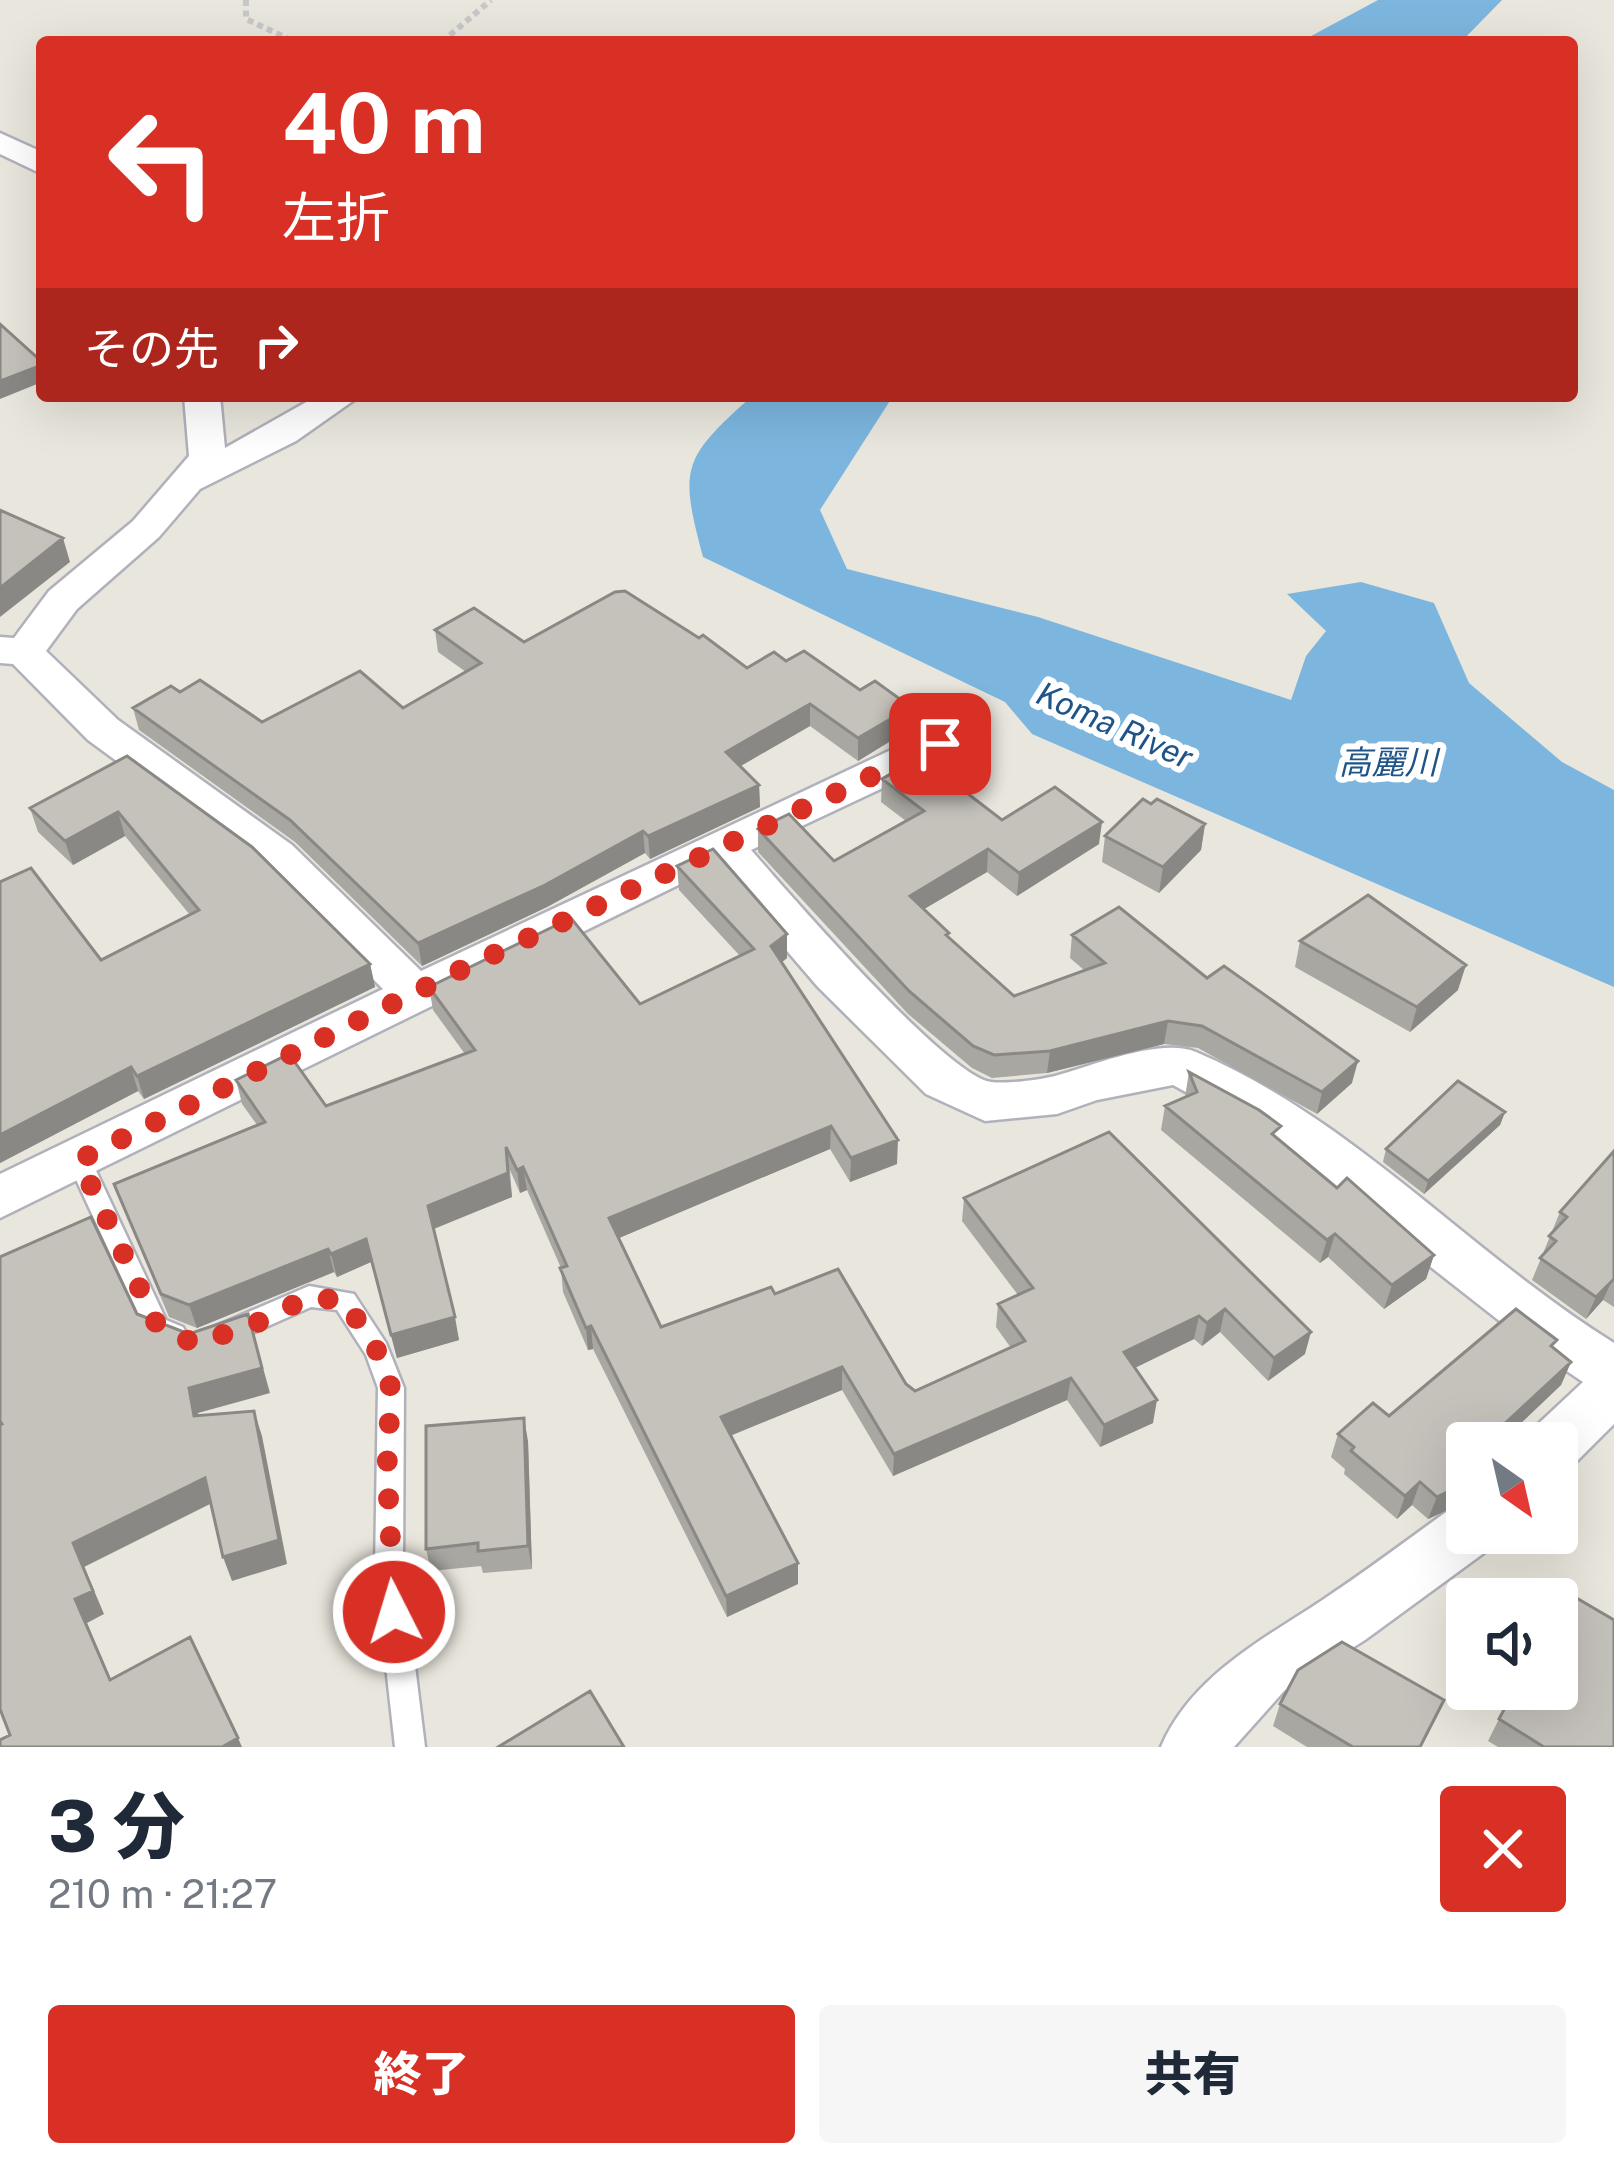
<!DOCTYPE html>
<html lang="ja">
<head>
<meta charset="utf-8">
<style>
  body { margin:0; font-family:"Public Sans","Noto Sans JP",sans-serif; background:#f6f6f7; color:#1f2937; height:100vh; display:flex; flex-direction:column; font-size:45px; white-space:nowrap }
  * { box-sizing:border-box; margin:0 }
  p { font-size:39px; color:#747a83 }
  .icon { flex:none; width:66px; height:66px; fill:none; stroke:currentColor; stroke-width:2; stroke-linecap:round; stroke-linejoin:round }
  .map { position:relative; height:1747px; overflow:hidden }
  .drawer { display:flex; flex-direction:column; background:#fff; flex:1 }
  .drawer>* { flex:none }
  .top-card { position:absolute; left:36px; top:36px; width:1542px; height:366px; border-radius:12px; box-shadow:0 12px 48px #0002; background:#d93025; color:#fff; overflow:hidden }
  .needle { width:78px; rotate:146deg }
  .fabs { position:absolute; left:1446px; top:1422px; display:grid; gap:24px }
  .fabs a { display:grid; place-items:center; width:132px; height:132px; border-radius:12px; background:#fff; box-shadow:0 12px 48px #0002; font-size:60px }
  .pin { position:absolute; display:grid; place-items:center; width:102px; height:102px; color:#fff; margin:-51px; border-radius:24px; box-shadow:0 6px 18px #0006 }
  .me { position:absolute; width:132px; margin:-66px; rotate:355deg; stroke-linejoin:round; filter:drop-shadow(0 0 9px #0008) }
  .turn { display:flex; align-items:center; gap:42px; height:252px; padding:0 48px; font-size:54px }
  .turn .icon { width:156px; height:156px; stroke-width:2.5 }
  .turn b { display:block; font-size:84px; line-height:102px }
  .then { display:flex; align-items:center; height:114px; padding:0 48px; background:#0003; gap:24px; font-size:45px }
  .round { display:grid; place-items:center; flex:none; width:126px; height:126px; border-radius:12px; background:#f6f6f7 }
  .headline { display:flex; align-items:center; justify-content:space-between; height:204px; padding:0 48px }
  h1 { font-size:72px; font-weight:800; line-height:90px }
  .button { display:flex; gap:24px; margin-top:auto; padding:24px 48px }
  .button a { flex:1; height:138px; border-radius:12px; background:#d93025; color:#fff; font-size:48px; font-weight:800; line-height:138px; text-align:center }
  .button a+a { background:#f6f6f7; color:#1f2937 }
  .map>svg:first-child { display:block }
  .water { fill:#7cb6df }
  .lines { fill:none; stroke-linecap:round; stroke-linejoin:round }
  .service-casing { stroke:#b0b1bb; stroke-width:5 }
  .minor-casing { stroke:#b0b1bb; stroke-width:5 }
  .path { stroke:#c7c7c7; stroke-width:6; stroke-dasharray:6 4.5; stroke-linecap:butt }
  .service { fill:#fff; fill-rule:evenodd }
  .minor { fill:#fff; fill-rule:evenodd }
  .wall { fill:#a9a7a2 }
  .shaded-wall { fill:#8a8884 }
  .building { fill:#c5c2bc; stroke:#8a8884; stroke-width:3 }
  .route { stroke:#d93025; stroke-width:21; stroke-dasharray:0 37.8 }
  .labels { text-anchor:middle; dominant-baseline:central; stroke-width:12; stroke-linejoin:round; paint-order:stroke }
  .water-label { font-size:33px; font-style:italic; fill:#1e5488; stroke:#fff }
</style>
</head>
<body>
<div class="map">
<svg width="1614" height="1747" viewBox="0 0 1614 1747">
  <rect width="100%" height="100%" fill="#e9e6dd"/>
  <path class="water" d="M1378,0H1502L1461,42H1300Z
    M752,396H893L820,510L847,569L1038,617L1291,700L1306,656L1326,631L1287,594L1361,582L1434,603L1469,683L1562,762L1614,790V987L1032,734L1005,702L703,557C679,467 682,459 752,396Z"/>
  <g class="lines">
    <g class="service-casing">
      <path id="service" d="M79,1151L87,1153L91,1160L166,1320L183,1327L187,1335L183,1343L174,1346L148,1335L67,1160L71,1153Z
        M309,1286L354,1294L386,1343L404,1388L403,1568L425,1747H395L375,1568L378,1388L366,1355L337,1310L311,1307L225,1345L216,1342L212,1334L216,1326Z"/>
    </g>
    <g class="minor-casing">
      <path id="minor" d="M0,133L42,152V174L0,154Z
        M184,396H220L225,448L317,396H360L296,441L200,489L159,537L77,609L46,651L118,720L292,845L421,971L925,734L940,730L955,734L961,744L955,754L751,850C788,892 946,1076 991,1082C1008,1084 1038,1080 1055,1076C1092,1066 1160,1037 1196,1052C1353,1119 1471,1254 1614,1343V1424L1577,1461L1557,1468V1443H1529L1537,1425L1583,1382L1543,1355L1256,1130L1173,1085L1097,1100L1057,1114L985,1121L926,1094L818,987L715,867L0,1218V1174L383,989L261,867L88,740L13,664L0,663V637L14,638L49,591L133,521L189,456Z
        M1467,1505V1533H1495L1488,1550L1365,1640L1284,1691L1234,1747H1161C1191,1676 1264,1639 1324,1599C1366,1571 1406,1541 1446,1512Z"/>
    </g>
    <path class="path" d="M246,0V19L295,42
      M442,42L491,0"/>
    <use href="#service" class="service"/>
    <use href="#minor" class="minor"/>
  </g>
  <path class="wall" d="M435,630L524,642L747,668L786,661L860,690L911,707L910,729L858,761L810,726L740,766L759,785L760,807L650,859L645,853L547,907L422,966L295,842L139,730L133,708L180,692L262,722L403,708L466,672L438,652Z
    M127,756L370,964L375,987L144,1099L138,1091L0,1163L101,960L190,915L125,836L73,865L38,832L30,808Z
    M882,779L1002,820L1099,844L1017,896L987,872L924,909L949,933V938L1014,996L1084,970L1070,958L1072,935L1207,978L1352,1083L1317,1114L1198,1048L1164,1044L1047,1073L992,1078L972,1068L908,1014L758,852V829L834,861L906,821L881,802Z
    M1151,804L1205,824L1201,850L1159,893L1102,862L1105,836Z
    M677,866L787,934V958L782,962L897,1164L850,1182L830,1149L619,1238L661,1327L775,1294L915,1391L1011,1348L996,1327L998,1304L1018,1295L962,1221L964,1198L1109,1132L1305,1354L1268,1381L1220,1332L1202,1346L1194,1339L1135,1368L1153,1423L1100,1447L1067,1400L893,1476L842,1390L730,1436L798,1584L727,1617L593,1349L588,1350L563,1292L561,1268L527,1190L520,1193L510,1170L512,1197L434,1229L459,1340L397,1358L371,1262L337,1277L334,1272L197,1328L169,1317L114,1184L257,1125L242,1104L236,1080L326,1106L465,1054L433,1010L429,987L640,1004L740,956L679,890Z
    M1300,941L1458,990L1410,1032L1295,967Z
    M1189,1072L1278,1139L1337,1188L1434,1255L1426,1279L1384,1309L1328,1257L1320,1263L1161,1130L1165,1106L1185,1097Z
    M1505,1112L1500,1125L1424,1194L1383,1162L1386,1149Z
    M1614,1151V1307L1603,1300L1586,1319L1532,1280L1560,1212Z
    M1553,1348L1571,1362L1561,1385L1500,1443H1467V1501L1428,1519L1412,1505L1397,1519L1344,1474L1345,1469L1331,1457L1338,1434L1389,1416Z
    M528,1441L532,1569L483,1573L481,1566L431,1571L426,1549Z
    M1444,1700L1421,1747H1307L1273,1726L1280,1704Z
    M1499,1719L1614,1747H1498L1488,1741Z"/>
  <path class="shaded-wall" d="M42,365V382L0,399V381Z
    M63,538L70,562L0,617V588Z
    M810,704V726L727,774L726,752Z
    M911,707L910,729L858,761V738Z
    M759,785L760,807L650,859L648,836Z
    M118,812L125,836L73,865L65,841Z
    M1102,822L1099,844L1017,896L1019,873Z
    M1205,824L1201,850L1159,893L1163,867Z
    M643,831L645,853L547,907L422,966L418,943Z
    M988,849L987,872L909,918L910,896Z
    M787,934V958L772,970L771,946Z
    M370,964L375,987L144,1099L137,1076Z
    M1466,965L1458,990L1410,1032L1417,1007Z
    M1168,1021L1164,1044L1047,1073L1050,1051Z
    M1358,1061L1352,1083L1317,1114L1322,1092Z
    M131,1067L138,1091L0,1163V1135Z
    M1505,1112L1500,1125L1424,1194L1428,1181Z
    M831,1126L830,1149L612,1241L609,1218Z
    M898,1140L897,1164L850,1182L851,1158Z
    M506,1147L512,1197L433,1229L428,1206Z
    M523,1167L527,1190L520,1193L517,1170Z
    M1335,1234L1328,1257L1320,1263L1327,1240Z
    M366,1239L371,1262L337,1277L331,1254Z
    M328,1249L334,1272L197,1328L189,1305Z
    M1434,1255L1426,1279L1384,1309L1392,1285Z
    M1613,1278L1603,1300L1586,1319L1596,1297Z
    M1225,1309L1220,1332L1202,1346L1207,1323Z
    M248,1314L270,1393L198,1413L203,1441L194,1416L189,1388Z
    M1199,1316L1194,1339L1120,1375L1124,1352Z
    M455,1317L459,1340L397,1358L391,1335Z
    M591,1326L593,1349L588,1350L586,1328Z
    M1311,1332L1305,1354L1268,1381L1274,1358Z
    M1571,1362L1561,1385L1500,1443H1484Z
    M842,1367V1390L722,1439L721,1417Z
    M1071,1378L1067,1400L893,1476L894,1454Z
    M1157,1400L1153,1423L1100,1447L1104,1425Z
    M254,1411L262,1436L287,1564L232,1581L223,1557Z
    M524,1418L528,1441L532,1569L528,1546Z
    M205,1478L214,1502L84,1567L104,1614L87,1623L121,1703L75,1599L73,1543Z
    M1420,1482L1412,1505L1397,1519L1405,1496Z
    M1467,1482V1501L1428,1519L1437,1497Z
    M798,1563V1584L727,1617L726,1596Z
    M238,1738L242,1747H222Z"/>
  <path class="building" d="M0,324L42,362V365L0,381Z
    M0,510L63,538L0,588Z
    M625,591L699,638L703,635L747,668L774,652L786,661L804,651L860,690L875,681L911,707L858,738L810,704L726,752L759,785L648,836L643,831L545,885L418,943L290,820L133,708L171,686L180,692L200,680L262,722L360,671L403,708L481,663L435,630L474,608L524,642L615,592Z
    M127,756L252,847L370,964L137,1076L131,1067L0,1135V882L31,868L101,960L199,910L118,812L65,841L30,808Z
    M920,757L1002,820L1055,787L1102,822L1019,873L988,849L910,896L949,933L946,935L1014,996L1105,963L1072,935L1119,907L1207,978L1224,966L1358,1061L1322,1092L1202,1026L1168,1021L1050,1051L994,1055L973,1046L909,991L758,829L789,814L834,861L924,811L882,779Z
    M1143,799L1151,804L1157,799L1205,824L1163,867L1105,836Z
    M713,849L787,934L771,946L898,1140L851,1158L831,1126L609,1218L661,1327L771,1287L775,1294L838,1269L906,1384L915,1391L1025,1341L998,1304L1033,1288L964,1198L1109,1132L1311,1332L1274,1358L1225,1309L1207,1323L1199,1316L1124,1352L1157,1400L1104,1425L1071,1378L894,1454L842,1367L721,1417L798,1563L726,1596L591,1326L586,1328L560,1268L567,1266L523,1167L517,1170L506,1147L508,1173L428,1206L455,1317L391,1335L366,1239L331,1254L328,1249L189,1305L161,1294L114,1184L265,1122L236,1080L289,1054L326,1106L475,1050L429,987L571,918L640,1004L754,949L677,866Z
    M1368,895L1466,965L1417,1007L1300,941Z
    M1189,1072L1259,1110L1281,1126L1272,1134L1337,1188L1347,1178L1434,1255L1392,1285L1335,1234L1327,1240L1165,1106L1197,1092Z
    M1458,1081L1505,1112L1428,1181L1386,1149Z
    M1614,1151V1279L1596,1297L1540,1258L1556,1241L1549,1236L1567,1217L1560,1212Z
    M91,1217L137,1314L189,1334L248,1314L262,1368L189,1388L194,1416L254,1411L279,1540L223,1557L205,1478L73,1543L93,1591L75,1599L110,1680L190,1637L238,1738L222,1747H0V1740L10,1735L0,1709V1425L2,1424L0,1421V1257Z
    M1516,1309L1557,1340L1551,1346L1571,1362L1484,1443H1467V1482L1437,1497L1420,1482L1405,1496L1351,1451L1354,1447L1338,1434L1373,1403L1389,1416Z
    M524,1418L528,1546L478,1551V1543L426,1549V1426Z
    M1568,1593L1614,1620V1747H1544L1499,1719L1515,1689H1557V1612Z
    M1342,1642L1444,1700L1420,1747H1353L1280,1704L1298,1670Z
    M590,1691L624,1747H498Z"/>
  <g class="lines">
    <path class="route" d="M394,1612L387,1467L391,1388L377,1351L345,1301L309,1297L259,1322L196,1344L158,1327L79,1160L452,974L940,744"/>
  </g>
  <g class="labels">
    <g class="water-label">
      <text transform="translate(1115 725) rotate(24)">Koma River</text>
      <text x="1388" y="762">高麗川</text>
    </g>
  </g>
</svg>
<div class="fabs">
<a><svg class="needle" viewBox="-14 -14 28 28"><path d="M0-13l5 13h-10z" fill="#e53935"/><path d="M0 13l5-13h-10z" fill="#747a83"/></svg></a>
<a><svg class="icon" aria-label="sound" viewBox="0 0 24 24"><path d="M4 9h4l5-4v14l-5-4H4zM17 9q2 3 0 6"/></svg></a>
</div>
<div class="pin" style="left:940px;top:744px;background:#d93025"><svg class="icon" aria-label="arrive" viewBox="0 0 24 24"><path d="M6 21V4h12l-3 4 3 4H6"/></svg></div>
<svg class="me" style="left:394px;top:1612px" viewBox="-20 -20 40 40"><circle r="17" fill="#d93025" stroke="#fff" stroke-width="3"/><path d="M0-11L8 9 0 5-8 9z" fill="#fff"/></svg>
<div class="top-card">
<div class="turn"><svg class="icon" aria-label="left" viewBox="0 0 24 24"><path d="M17 20v-9H6M10 6l-5 5 5 5"/></svg><div><b>40 m</b>左折</div></div>
<div class="then">その先<svg class="icon" aria-label="right" viewBox="0 0 24 24"><path d="M7 20v-9h11M14 6l5 5-5 5"/></svg></div>
</div>
</div>
<section class="drawer">
<div class="headline"><div><h1>3 分</h1><p>210 m · 21:27</p></div><a class="round" style="background:#d93025;color:#fff"><svg class="icon" aria-label="close" viewBox="0 0 24 24"><path d="M6 6l12 12M18 6L6 18"/></svg></a></div>
<div class="button"><a>終了</a><a>共有</a></div>
</section>
</body>
</html>
